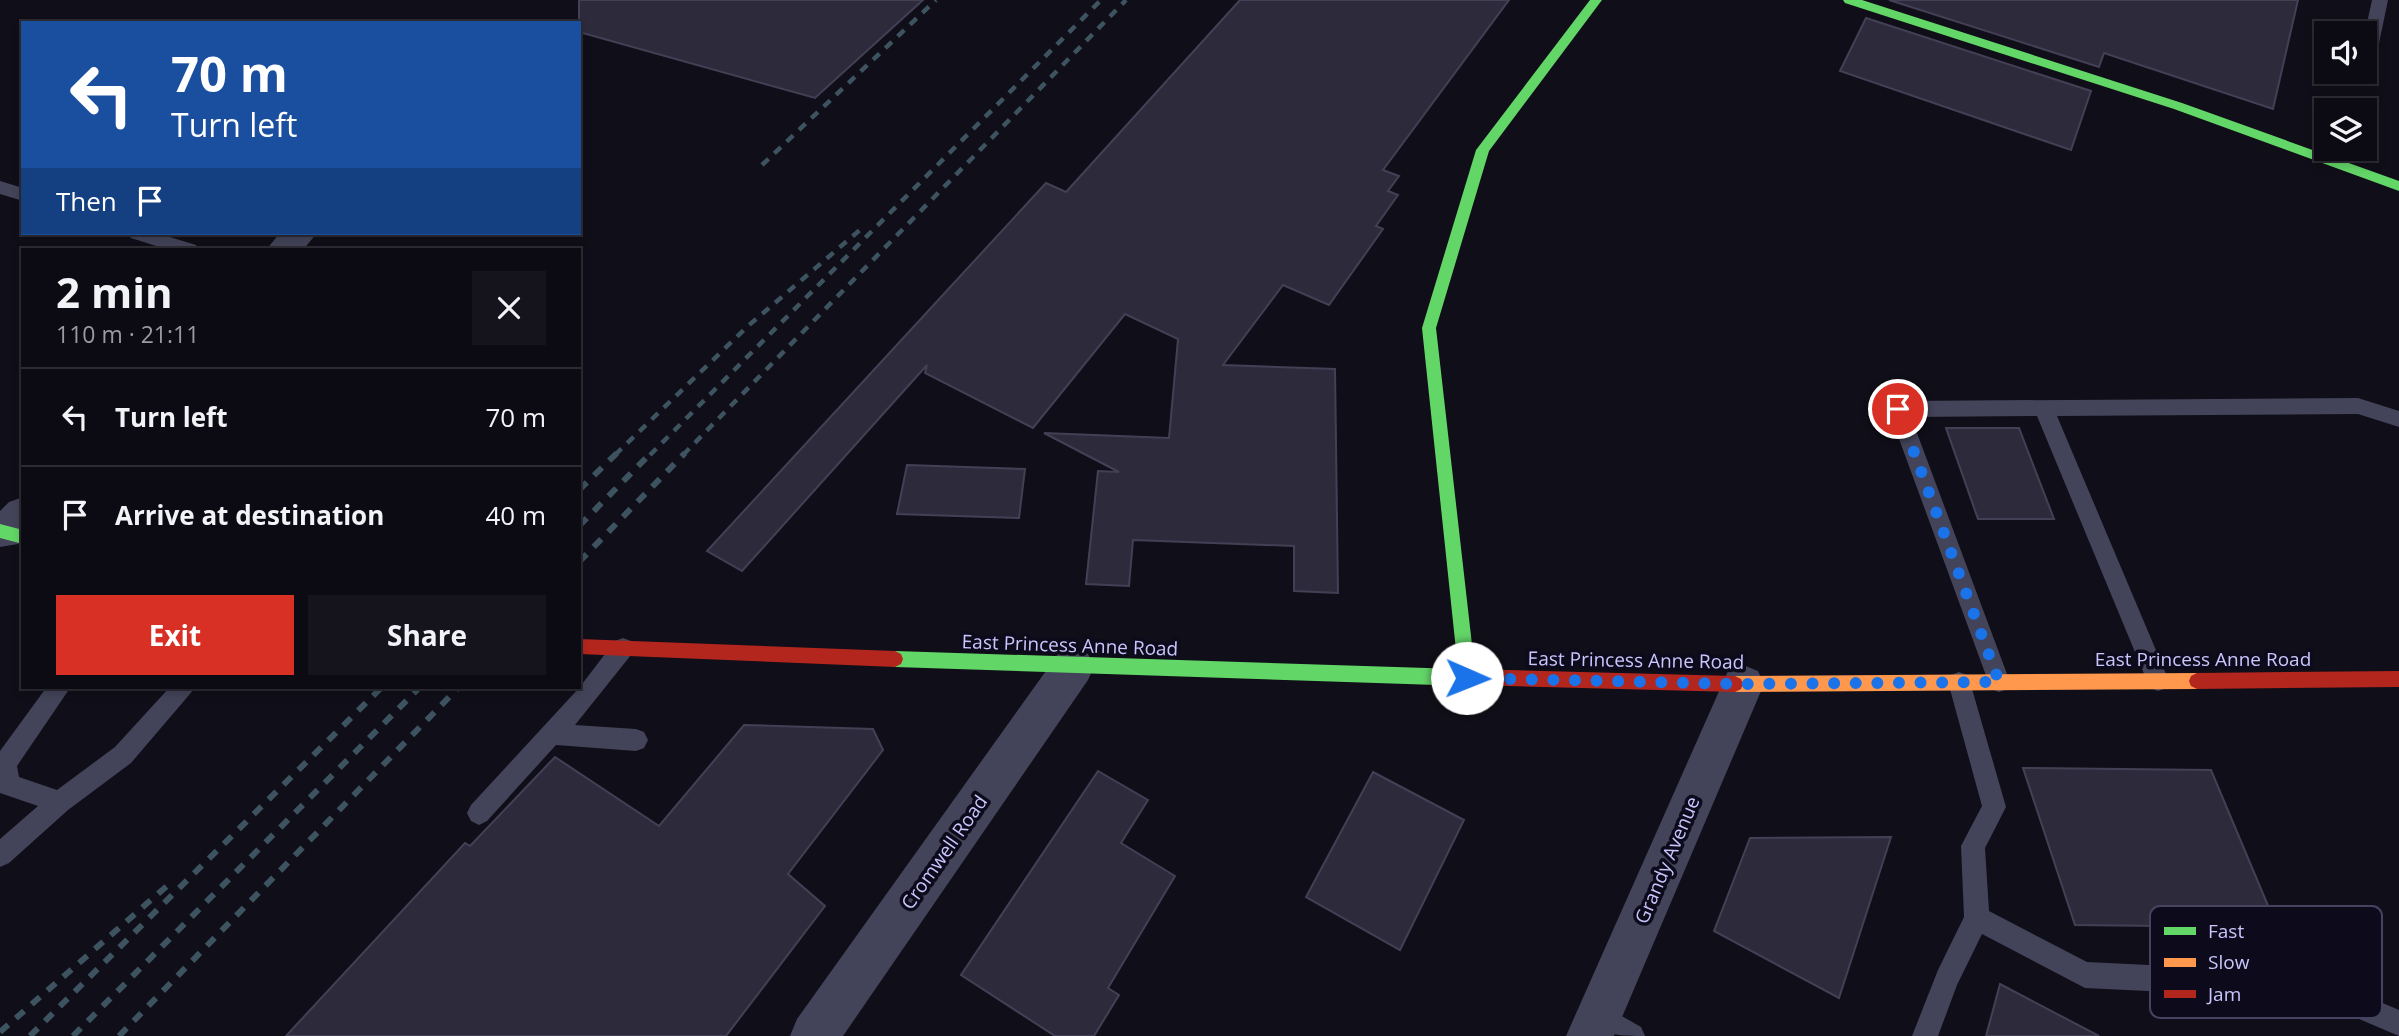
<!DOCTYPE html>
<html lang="en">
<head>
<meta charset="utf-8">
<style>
  body { margin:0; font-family:"Open Sans",sans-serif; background:#15131b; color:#f1f3f6; height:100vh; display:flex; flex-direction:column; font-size:26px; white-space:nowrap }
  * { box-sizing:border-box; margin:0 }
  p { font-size:23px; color:#9a9a9f }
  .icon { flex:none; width:38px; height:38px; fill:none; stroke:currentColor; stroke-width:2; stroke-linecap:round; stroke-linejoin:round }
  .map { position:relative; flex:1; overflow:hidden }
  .details { position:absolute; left:21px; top:248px; width:560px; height:441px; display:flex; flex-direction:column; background:#0c0a12; border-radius:0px; box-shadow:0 4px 10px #0003,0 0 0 2px #2c2b32 }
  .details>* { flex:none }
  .hud { position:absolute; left:21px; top:21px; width:560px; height:214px; border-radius:0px; box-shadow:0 4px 10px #0003,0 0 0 2px #2c2b32; background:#1a4fa0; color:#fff; overflow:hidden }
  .controls { position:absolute; left:2314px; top:21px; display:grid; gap:14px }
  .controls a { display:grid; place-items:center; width:63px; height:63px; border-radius:0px; background:#0c0a12; box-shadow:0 4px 10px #0003,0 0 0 2px #2c2b32; font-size:35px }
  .pin { position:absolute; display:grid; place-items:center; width:60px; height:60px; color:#fff; margin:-30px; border:4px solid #fff; border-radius:50%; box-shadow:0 2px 7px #0007 }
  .me { position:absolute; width:77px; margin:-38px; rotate:91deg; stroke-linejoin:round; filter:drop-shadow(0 0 5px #0008) }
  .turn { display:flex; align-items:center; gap:24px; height:147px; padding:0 35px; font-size:32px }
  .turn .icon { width:91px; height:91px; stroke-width:2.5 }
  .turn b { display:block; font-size:49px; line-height:60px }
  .then { display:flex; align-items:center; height:66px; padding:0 35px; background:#0003; gap:14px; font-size:26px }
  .round { display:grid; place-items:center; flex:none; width:74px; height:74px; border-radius:0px; background:#15131b }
  .overview { display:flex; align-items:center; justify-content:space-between; height:119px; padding:0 35px }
  h1 { font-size:42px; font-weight:700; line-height:52px }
  .button { display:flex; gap:14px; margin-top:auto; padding:14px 35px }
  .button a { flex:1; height:80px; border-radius:0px; background:#d93025; color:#fff; font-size:28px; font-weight:700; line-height:80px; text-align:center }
  .button a+a { background:#15131b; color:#f1f3f6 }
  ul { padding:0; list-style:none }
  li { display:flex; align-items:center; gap:21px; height:98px; padding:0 35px; border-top:2px solid #2c2b32 }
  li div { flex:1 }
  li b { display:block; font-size:26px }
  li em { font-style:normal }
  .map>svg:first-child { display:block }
  .building { fill:#2d2b3b; stroke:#434056; stroke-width:2 }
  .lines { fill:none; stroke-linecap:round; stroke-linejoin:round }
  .lane { fill:#434459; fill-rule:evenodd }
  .street { fill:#434459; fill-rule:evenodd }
  .fast { fill:#63d668; fill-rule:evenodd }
  .slow { fill:#ff974d; fill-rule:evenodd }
  .jam { fill:#b3261e; fill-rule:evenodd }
  .rail-far1 { stroke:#3d5360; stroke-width:4.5; stroke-dasharray:9 8; stroke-linecap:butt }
  .rail { stroke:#3d5360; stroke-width:6; stroke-dasharray:11 10; stroke-linecap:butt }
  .route { stroke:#1a73e8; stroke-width:12; stroke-dasharray:0 21.6 }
  .labels { text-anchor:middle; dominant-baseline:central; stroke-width:7; stroke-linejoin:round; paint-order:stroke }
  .street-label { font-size:19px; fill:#c9c6fe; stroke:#0d0b1b }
  .key { fill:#0d0b1b; stroke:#45435f; stroke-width:2 }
  .key-label { font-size:19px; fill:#c9c6fe }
</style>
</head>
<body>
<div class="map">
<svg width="2399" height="1036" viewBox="0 0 2399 1036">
  <rect width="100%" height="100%" fill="#100e18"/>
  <path class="building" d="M579,0H923L815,98L579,32Z
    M1240,0H1509L1383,170L1399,176L1388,191L1398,195L1376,226L1383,229L1329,305L1283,285L1223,365L1335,369L1338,593L1294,591V546L1133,540L1129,586L1086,584L1098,471L1119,472L1044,433L1169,438L1178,339L1125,314L1033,428L925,373L927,365L742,571L707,551L1046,183L1066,192Z
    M1889,0H2298L2273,109L2104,53L2099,67Z
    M1866,18L2091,91L2071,150L1840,71Z
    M1946,428H2019L2054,519H1978Z
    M907,465L1025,469L1019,518L897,514Z
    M744,725L873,729L883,750L788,874L825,906L726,1036H286L465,843L470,846L555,757L659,826Z
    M2023,768L2211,770L2277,927L2204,926L2219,966L2175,964L2161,926L2075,925Z
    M1098,771L1148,800L1121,843L1175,876L1108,988L1119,995L1094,1036H1055L961,975Z
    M1373,772L1464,820L1400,950L1306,897Z
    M1891,837L1839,998L1714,931L1750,838Z
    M2000,984L2099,1036H1986Z"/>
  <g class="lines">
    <path class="lane" d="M2372,0H2388L2372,77L2364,83L2356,77L2357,72H2364V37Z
      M0,181L23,188V201L0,194Z
      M128,233H157L196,245L199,250H169L131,238Z
      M2358,398L2399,411V427L2358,414L2057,416L2169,681L2166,688L2158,691L2150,688L2147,681L2037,416L1911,417L2010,682L2007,689L1999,692L1991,689L1888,409L1891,403L1898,401Z
      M623,638L631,641L634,648L631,655L575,725L636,729L644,732L648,740L644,748L636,751L556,745L487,821L479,825L471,821L467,813L471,805L579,688L615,641Z
      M1959,672L1967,675L1970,682L2006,807L1985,848L1989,911L2087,962L2312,973L2399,1010V1036L2312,999L2085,988L1982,934L1957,985L1938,1036H1912L1938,970L1964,917L1961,846L1982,806L1948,682L1951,675Z
      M46,688H70L17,766L19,777L57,790L115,747L169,688H195L131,763L68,810L9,863L0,867V839L38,806L0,793V751Z
      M1599,1003L1641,1027L1645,1036C1623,1036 1596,1036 1586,1016L1590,1007Z"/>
    <path class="street" d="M280,233H317L303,250H266Z
      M23,497V539L18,544L0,547V511L9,502Z
      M1073,648L1088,654L1094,667L1088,680L843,1036H790L797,1019L1058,654Z
      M1743,665L1758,671L1764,684L1614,1036H1566L1728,671Z"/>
    <path class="fast" d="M1590,0H1602L1489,151L1436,328L1475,671L1479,677L1477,682L1467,686L895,667L889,664L887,659L889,654L895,651L1458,669L1422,328L1476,150Z
      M1843,0H1862L2182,103L2399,181V191L2174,109L1845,3Z
      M0,524L23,530V544L0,538Z"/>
    <path class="slow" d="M2197,673L2203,676L2205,681L2203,686L2197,689L1735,692L1729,689L1727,684L1729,679L1735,676Z"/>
    <path class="jam" d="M579,639L895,651L901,654L903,659L901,664L895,667L579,654Z
      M1471,669L1735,676L1741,679L1743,684L1741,689L1735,692L1471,685L1465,682L1463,677L1465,672Z
      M2399,671V687L2197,689L2191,686L2189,681L2191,676L2197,673Z"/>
    <path class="rail-far1" d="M762,165L936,0
      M615,455L748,326L861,229
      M650,455L1101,0
      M683,455L1126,0"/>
    <path class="rail" d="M579,490L617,453
      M579,526L651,453
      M579,562L685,453
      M0,1032L167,886
      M30,1036L381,688
      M73,1036L419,688
      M119,1036L458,688"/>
  </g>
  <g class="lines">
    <path class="route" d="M1467,678L1743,684L1999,682L1898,409"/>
  </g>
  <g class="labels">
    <g class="street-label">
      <text transform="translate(1070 645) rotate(2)">East Princess Anne Road</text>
      <text x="2203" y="659">East Princess Anne Road</text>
      <text transform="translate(1636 660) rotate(1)">East Princess Anne Road</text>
      <text transform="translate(944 852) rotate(-55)">Cromwell Road</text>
      <text transform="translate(1667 860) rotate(-67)">Grandy Avenue</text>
    </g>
  </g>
  <rect x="2150" y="906" width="232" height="112" rx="10" class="key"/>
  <rect x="2164" y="927" width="32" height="8" fill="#63d668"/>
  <rect x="2164" y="958" width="32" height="9" fill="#ff974d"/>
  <rect x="2164" y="990" width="32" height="8" fill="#b3261e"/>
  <g class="key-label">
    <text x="2208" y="938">Fast</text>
    <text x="2208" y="969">Slow</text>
    <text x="2208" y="1001">Jam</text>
  </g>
</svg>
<div class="controls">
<a><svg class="icon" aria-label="sound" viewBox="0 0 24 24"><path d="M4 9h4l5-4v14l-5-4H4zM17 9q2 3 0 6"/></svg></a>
<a><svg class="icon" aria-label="layers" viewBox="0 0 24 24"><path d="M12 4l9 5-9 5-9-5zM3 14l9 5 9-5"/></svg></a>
</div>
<div class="pin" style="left:1898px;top:409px;background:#d93025"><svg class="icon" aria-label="arrive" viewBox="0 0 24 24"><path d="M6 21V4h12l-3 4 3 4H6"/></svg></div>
<svg class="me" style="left:1467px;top:678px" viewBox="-20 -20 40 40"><circle r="19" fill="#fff"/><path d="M0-13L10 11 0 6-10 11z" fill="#1a73e8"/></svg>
<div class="hud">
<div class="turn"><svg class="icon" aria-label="left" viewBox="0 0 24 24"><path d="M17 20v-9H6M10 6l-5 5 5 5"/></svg><div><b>70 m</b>Turn left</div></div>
<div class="then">Then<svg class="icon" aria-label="arrive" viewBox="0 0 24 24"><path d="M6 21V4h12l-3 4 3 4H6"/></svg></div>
</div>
<section class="details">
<div class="overview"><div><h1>2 min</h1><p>110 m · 21:11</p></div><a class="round"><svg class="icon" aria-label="close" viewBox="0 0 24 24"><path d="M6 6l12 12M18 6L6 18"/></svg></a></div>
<ul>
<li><svg class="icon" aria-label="left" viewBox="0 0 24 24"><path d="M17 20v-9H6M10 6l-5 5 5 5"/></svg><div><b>Turn left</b></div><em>70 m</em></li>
<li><svg class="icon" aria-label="arrive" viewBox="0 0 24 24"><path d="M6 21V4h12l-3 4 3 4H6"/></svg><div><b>Arrive at destination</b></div><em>40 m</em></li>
</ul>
<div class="button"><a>Exit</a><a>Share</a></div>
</section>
</div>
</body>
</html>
